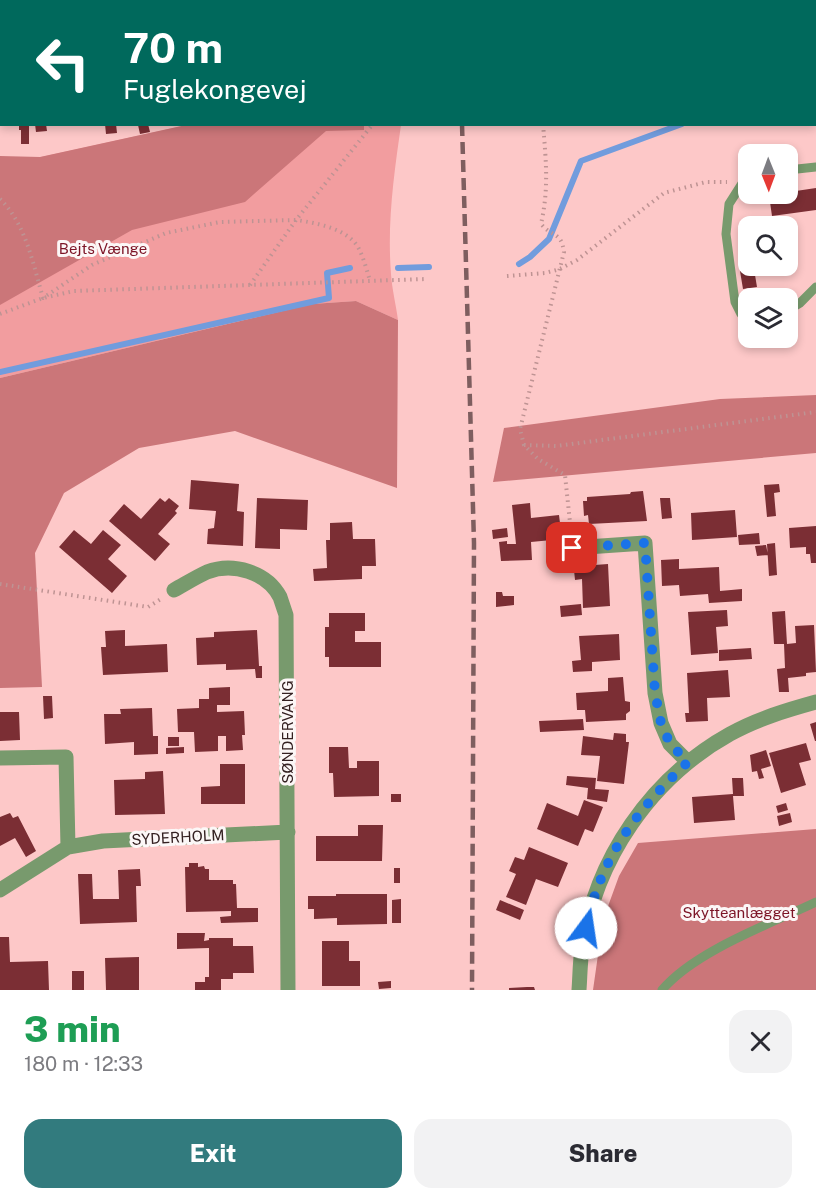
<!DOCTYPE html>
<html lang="en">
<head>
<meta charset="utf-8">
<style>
  body { margin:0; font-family:"Public Sans",sans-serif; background:#f2f2f3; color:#2b2b33; height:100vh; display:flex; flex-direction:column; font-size:22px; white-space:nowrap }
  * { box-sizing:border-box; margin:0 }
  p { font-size:20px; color:#7c7c81 }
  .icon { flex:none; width:33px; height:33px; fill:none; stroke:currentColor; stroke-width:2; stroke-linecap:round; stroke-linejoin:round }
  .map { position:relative; height:990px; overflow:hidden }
  .side { display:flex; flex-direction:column; background:#fff; flex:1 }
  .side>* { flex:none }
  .top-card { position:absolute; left:0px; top:0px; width:816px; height:126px; box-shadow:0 3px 9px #0003; background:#00695c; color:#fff; overflow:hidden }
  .needle { width:39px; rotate:179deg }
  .tools { position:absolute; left:738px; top:144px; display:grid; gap:12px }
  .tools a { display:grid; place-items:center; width:60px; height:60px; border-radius:12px; background:#fff; box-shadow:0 3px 9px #0003; font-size:30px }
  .pin { position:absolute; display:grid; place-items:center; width:51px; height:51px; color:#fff; margin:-26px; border-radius:12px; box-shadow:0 3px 9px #0006 }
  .me { position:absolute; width:66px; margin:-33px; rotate:14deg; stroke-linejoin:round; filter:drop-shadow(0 0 4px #0008) }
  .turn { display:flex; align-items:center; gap:21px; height:126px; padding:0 24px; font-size:27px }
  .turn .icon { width:78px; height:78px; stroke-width:2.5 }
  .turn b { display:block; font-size:42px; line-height:51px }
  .round { display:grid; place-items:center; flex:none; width:63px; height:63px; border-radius:18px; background:#f2f2f3 }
  .head { display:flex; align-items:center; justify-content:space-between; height:102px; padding:0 24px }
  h1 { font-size:36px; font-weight:800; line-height:45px; color:#1e9e55 }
  .button { display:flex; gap:12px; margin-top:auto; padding:12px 24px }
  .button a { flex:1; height:69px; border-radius:18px; background:#327b7e; color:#fff; font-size:24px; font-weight:800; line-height:69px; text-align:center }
  .button a+a { background:#f2f2f3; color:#2b2b33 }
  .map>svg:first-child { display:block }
  .green { fill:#f29d9f }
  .forest { fill:#cb7679 }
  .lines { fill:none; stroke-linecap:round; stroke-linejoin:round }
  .stream { stroke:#719cdd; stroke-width:6 }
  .building { fill:#7b2e34 }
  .path { stroke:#be9393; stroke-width:4; stroke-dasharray:1.5 4.5; stroke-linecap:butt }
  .service { stroke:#789a6d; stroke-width:9 }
  .minor { stroke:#789a6d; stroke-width:15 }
  .rail { stroke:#7e5e5f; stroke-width:4.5; stroke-dasharray:12 6; stroke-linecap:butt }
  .route { stroke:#1a73e8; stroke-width:10; stroke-dasharray:0 18 }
  .labels { text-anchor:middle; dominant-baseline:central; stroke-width:6; stroke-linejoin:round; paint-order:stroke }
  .park-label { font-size:15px; fill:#7c1426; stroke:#fcf7f7 }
  .street-label { font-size:15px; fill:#342021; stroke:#fcf7f7 }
</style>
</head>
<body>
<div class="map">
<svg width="816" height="990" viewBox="0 0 816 990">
  <rect width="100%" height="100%" fill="#fdc8c8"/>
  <path class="green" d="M187,125H401C394,174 387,223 391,274C392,289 396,305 398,320L356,301L312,304L0,378V166Z"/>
  <path class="forest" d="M186,125L364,124V130L326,131L245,202L132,230L0,305V156L40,157Z
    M356,301L398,320L397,488L235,431L139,448L64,493L35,553L42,687L0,688V378L312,304Z
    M816,395V453L493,482L504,428L720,399Z
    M816,829V990H593L603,920L619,876L638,843Z"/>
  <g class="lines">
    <path class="stream" d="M806,2V0
      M519,264L530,257L549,239L581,161L682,124
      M398,268L429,267
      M0,372L329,298L327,273L350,268"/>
  </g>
  <path class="building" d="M19,124H29V144H21V130H19Z
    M35,124H46L47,131L36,132Z
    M105,124H116L117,133L106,134Z
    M148,124L150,132L140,134L138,125Z
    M816,188V210L772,216L769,195Z
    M754,269L757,287L743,289L740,271Z
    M191,480L239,484L237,511L244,512L243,546L207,544L208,529L214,528L216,511L189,509Z
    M779,484L780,492L774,493L776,516L767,517L764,485Z
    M643,491L647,521L589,524L588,515L584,516L583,501H587V497L630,494L631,492Z
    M160,498L165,502L169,498L179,506L175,511L177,513L158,534L170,544L155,561L109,521L124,504L141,519Z
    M257,498L308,500L307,530L280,529V549L255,548Z
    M660,498H670L672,518L662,519Z
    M530,503L531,518L559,515L562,539L531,542L532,560L501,561L499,542L507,541V544H516L512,505Z
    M735,510L737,537L692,540L691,513Z
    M352,522L353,539H375L376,566H362V579L314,581L313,569L327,568L326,540H330V523Z
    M816,526V563H811L810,554H806V547L790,548L789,528Z
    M507,528L508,537L493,539L492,530Z
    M74,530L91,544L103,530L121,545L108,559L127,576L112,593L59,547Z
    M759,533L760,544L739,545L738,535Z
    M775,543L777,575L769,576L767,544Z
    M766,545L768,555L757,556L755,546Z
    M567,547L568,558L547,560L546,549Z
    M679,559V569L719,567L720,591L742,589V601L709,603L708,594L680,596L679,585L662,586L661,560Z
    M608,564L610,606L583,608L582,579L575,580L574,570H582L581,566Z
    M496,592H502L503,596H514V605L496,607Z
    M581,604L582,615L561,617L560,606Z
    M727,610L728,626L716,627L718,653L691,655L688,612Z
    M785,611L787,644L796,643L795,626L814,625L816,672L806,673V676L788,678L789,692H779L777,669L785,668L784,644H774L772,612Z
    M329,613H365V631H355V642H381V667H329V657H325V627H329Z
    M125,630V646L167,644L168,672L103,675L101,647H106L105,631Z
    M257,630L259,666H262V678H256L255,669L226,670V664L197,665L196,638L214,637V632Z
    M619,634L620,660L592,662V671L573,672L572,661L581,660L579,636Z
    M751,648L752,659L719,661V650Z
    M728,670L730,697L707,698L708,721L686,722L685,713H689L687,673Z
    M623,677L625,701L630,702V711L626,714V720L586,722L585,710H577L576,693L608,691V678Z
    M230,687V705H217V712L244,711L245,735H242L243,750L226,751V736H218V751L195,752L194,732H178L177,709L199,708V699H209V688Z
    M43,696H52L53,718L44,719Z
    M152,708L153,736H158V754L134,755V742L105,744L104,714H121L120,709Z
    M0,712H19L20,740L0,741Z
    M583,719L584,730L540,732L539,721Z
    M816,722V741H815L810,724Z
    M614,733L626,734V742H629L624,784L597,781L600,756L581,755L583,736L613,740Z
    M168,737H179V746H168Z
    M806,743L811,760L799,763L806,785L781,793L769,753Z
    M184,747V753L166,754V748Z
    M329,747H348L349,768H357V761H379V796L334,797L333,773H329Z
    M766,750L771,766L761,769L764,778L759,779L757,771L752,772L750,755Z
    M220,764H245V804H201V787L220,786Z
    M163,771L165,814L115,815L114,780L145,779V772Z
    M567,776L596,778L595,789L609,790L607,802L587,799L588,788L566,785Z
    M732,778H743L744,796H733L735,820L694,823L692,797L733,794Z
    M391,794H401V802H391Z
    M584,800L603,807L593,832L585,829L578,846L537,829L547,803L578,816Z
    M786,803L788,810L778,813L776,806Z
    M10,813L13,818L18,816L36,851L26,857L15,838L0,846V817Z
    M790,813L792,822L779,826L777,816Z
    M358,825H383L382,861H316V836H358Z
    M529,847L568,863L558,887L536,879L526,905L506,897L516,874L509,871L515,857L524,860Z
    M189,863H198V867L204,866L205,869H209V880H233V884H236L237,908H258V922L221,923L220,917L231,916V911L186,912L185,867H189Z
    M394,868H400V883H394Z
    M140,869L141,886H136L137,922L80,924L78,874H92L93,899H119L118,870Z
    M336,894H387V924L337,925V918L314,919V909H308V896H336Z
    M401,899V923H392V900Z
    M500,900L524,910L520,920L496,910Z
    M177,933H205L204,941L209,940V938H233V946H253L254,973H233V979H221V990H195V982H205V977H209V948L177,949Z
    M0,937H9L10,962L48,961L49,990H0Z
    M322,941H349V961H360V986H322Z
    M139,957V990H106L105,958Z
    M72,971H84V990H72Z
    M391,981V988L379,989L378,982Z
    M527,987H534L535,990H509V988Z"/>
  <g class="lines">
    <path class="path" d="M408,0V2
      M516,0V2
      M543,124C546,161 549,188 541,224C553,238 561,231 564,252L520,429L524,445L538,459L565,475L571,532
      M0,199C26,224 33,264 43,298L92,265L166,233L220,222L296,220L373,124
      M507,276L545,273L560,269L577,260L664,193L706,182H727
      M250,285L296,220C317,223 349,229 359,249C364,259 367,271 370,281
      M0,314L43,298L74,291L426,279
      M524,445L556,446L816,412
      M0,584L148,607L161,599"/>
    <path class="service" d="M788,170L816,167
      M748,179L743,182L729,204L726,234L735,302L741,314L748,316
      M788,310L800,303L816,287
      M662,990C695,951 770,924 816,902"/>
    <path class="minor" d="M0,32H2
      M572,548L645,543L655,693L661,723L670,744L688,762
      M174,590C185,584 196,577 207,572C233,562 267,572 280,597C282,603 284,609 286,615L288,990
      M0,758L66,757L68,847
      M0,890L68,847L103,841L288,832
      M579,990C580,976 580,962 582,949C595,859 651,778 730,734C757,719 787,710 816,702"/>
    <path class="rail" d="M458,0V2
      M462,124L474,543L472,990"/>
  </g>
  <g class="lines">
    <path class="route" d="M572,548L645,543L655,693L661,723L670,744L688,762C636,811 601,857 586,928"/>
  </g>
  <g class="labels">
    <g class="park-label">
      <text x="103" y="248">Bejts Vænge</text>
      <text x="739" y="912">Skytteanlægget</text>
    </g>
    <g class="street-label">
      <text transform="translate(287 732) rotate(-90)">SØNDERVANG</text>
      <text transform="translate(178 837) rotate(-3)">SYDERHOLM</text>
    </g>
  </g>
</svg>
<div class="tools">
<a><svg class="needle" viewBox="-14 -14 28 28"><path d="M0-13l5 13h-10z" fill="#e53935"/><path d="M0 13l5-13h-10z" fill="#7c7c81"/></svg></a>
<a><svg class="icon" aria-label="search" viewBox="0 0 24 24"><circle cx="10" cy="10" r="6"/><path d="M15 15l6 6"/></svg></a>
<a><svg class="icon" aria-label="layers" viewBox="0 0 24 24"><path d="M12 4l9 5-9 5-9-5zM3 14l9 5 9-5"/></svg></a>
</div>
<div class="pin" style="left:572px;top:548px;background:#d93025"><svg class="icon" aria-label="arrive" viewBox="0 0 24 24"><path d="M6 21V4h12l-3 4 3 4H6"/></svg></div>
<svg class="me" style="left:586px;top:928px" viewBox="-20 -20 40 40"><circle r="19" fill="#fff"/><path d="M0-13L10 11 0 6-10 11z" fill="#1a73e8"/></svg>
<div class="top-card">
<div class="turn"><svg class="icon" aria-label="left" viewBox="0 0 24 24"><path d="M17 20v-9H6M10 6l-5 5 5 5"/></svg><div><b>70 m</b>Fuglekongevej</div></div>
</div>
</div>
<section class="side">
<div class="head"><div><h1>3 min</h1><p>180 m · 12:33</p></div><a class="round"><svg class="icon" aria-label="close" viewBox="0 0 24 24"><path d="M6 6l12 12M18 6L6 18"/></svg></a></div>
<div class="button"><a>Exit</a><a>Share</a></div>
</section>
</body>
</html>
